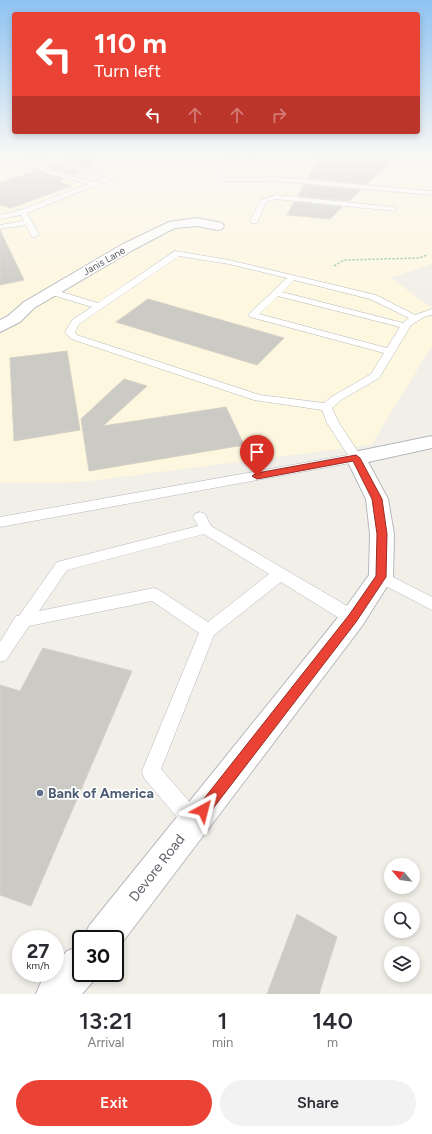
<!DOCTYPE html>
<html lang="en">
<head>
<meta charset="utf-8">
<style>
  body { margin:0; font-family:Figtree,sans-serif; background:#f2f2f3; color:#2b2b33; height:100vh; display:flex; flex-direction:column; font-size:15px; white-space:nowrap }
  * { box-sizing:border-box; margin:0 }
  p { font-size:13px; color:#7c7c81 }
  .icon { flex:none; width:22px; height:22px; fill:none; stroke:currentColor; stroke-width:2; stroke-linecap:round; stroke-linejoin:round }
  .map { position:relative; height:994px; overflow:hidden }
  .drawer { display:flex; flex-direction:column; background:#fff; flex:1 }
  .drawer>* { flex:none }
  .guide { position:absolute; left:12px; top:12px; width:408px; height:122px; border-radius:4px; box-shadow:0 2px 6px #0003; background:#ea4335; color:#fff; overflow:hidden }
  .needle { width:26px; rotate:299deg }
  .fabs { position:absolute; left:384px; top:858px; display:grid; gap:8px }
  .fabs a { display:grid; place-items:center; width:36px; height:36px; border-radius:50%; background:#fff; box-shadow:0 2px 6px #0003; font-size:20px }
  .speed { position:absolute; left:12px; top:930px; display:flex; gap:8px; font-size:20px; font-weight:700; text-align:center }
  .speed>* { display:grid; place-content:center; width:52px; height:52px; border-radius:50%; background:#fff; box-shadow:0 2px 6px #0003; line-height:1 }
  .speed small { font-size:10px; font-weight:400 }
  .speed .limit { border:2px solid #111; border-radius:6px; background:#fff; color:#111 }
  .pin { position:absolute; display:grid; place-items:center; width:34px; height:34px; color:#fff; margin:-41px -17px; border-radius:50% 50% 50% 0; rotate:-45deg; box-shadow:0 0 4px #0007 }
  .pin .icon { rotate:45deg }
  .me { position:absolute; width:44px; margin:-22px; rotate:38deg; stroke-linejoin:round; filter:drop-shadow(0 0 3px #0008) }
  .turn { display:flex; align-items:center; gap:14px; height:84px; padding:0 16px; font-size:18px }
  .turn .icon { width:52px; height:52px; stroke-width:2.5 }
  .turn b { display:block; font-size:28px; line-height:34px }
  .lanes { display:flex; align-items:center; height:38px; padding:0 16px; background:#0003; justify-content:center; gap:20px; direction:ltr }
  .lanes .off { opacity:.35 }
  .eta { display:flex; justify-content:space-evenly; align-items:center; height:68px; text-align:center }
  .eta b { font-size:24px; font-weight:600; line-height:28px }
  .cta { display:flex; gap:8px; margin-top:auto; padding:8px 16px }
  .cta a { flex:1; height:46px; border-radius:24px; background:#ea4335; color:#fff; font-size:16px; font-weight:600; line-height:46px; text-align:center }
  .cta a+a { background:#f2f2f3; color:#2b2b33 }
  .map>svg:first-child { display:block }
  .commercial { fill:#fef7e0 }
  .building { fill:#cccac5; stroke:#d6d1c6 }
  .lines { fill:none; stroke-linecap:round; stroke-linejoin:round }
  .lane-casing { stroke:#b5b8bc; stroke-width:1 }
  .street-casing { stroke:#b5b8bc; stroke-width:2 }
  .path { stroke:#9cc7a9; stroke-width:1.5; stroke-dasharray:2.5 1.5; stroke-linecap:butt }
  .lane { fill:#fff; fill-rule:evenodd }
  .street { fill:#fff; fill-rule:evenodd }
  .route { fill:#ea4335; stroke:#982c22 }
  .service-dot { fill:#5c6f8a; stroke:#fff; stroke-width:1.5 }
  .labels { text-anchor:middle; dominant-baseline:central; stroke-width:3.5; stroke-linejoin:round; paint-order:stroke }
  .far-street-label { font-size:10px; fill:#5f6368; stroke:#fff }
  .near-service-label { font-size:14px; font-weight:bold; fill:#4e5e75; stroke:#fff; text-anchor:start }
  .near-street-label { font-size:14px; fill:#5f6368; stroke:#fff }
</style>
</head>
<body>
<div class="map">
<svg width="432" height="994" viewBox="0 0 432 994">
  <rect width="100%" height="100%" fill="#f1efe8"/>
  <path class="commercial" d="M0,157H432V264L391,278L432,308V346L371,445L81,482L0,483Z"/>
  <path class="building" d="M76,157H92L95,164L87,168L61,162Z
    M320,157H396L367,184L308,178Z
    M52,165L80,172L73,175L46,167Z
    M37,170L64,179L59,182L71,186L11,208L0,205V183Z
    M304,185L361,190L349,201L298,196Z
    M294,202L342,207L330,219L287,215Z
    M0,230L24,280L0,285Z
    M148,299L284,338L257,365L116,322Z
    M67,351L80,430L14,441L10,358Z
    M124,379L147,386L103,426L226,407L244,445L89,471L81,419Z
    M43,648L132,671L31,906L0,895V685L20,691Z
    M297,914L337,937L319,994H267Z"/>
  <g class="lines">
    <g class="lane-casing">
      <path id="lane" d="M23,157H34L116,177L27,213L39,235L35,237H32L26,225L0,229V225L24,221L21,215L0,219V215L21,210L88,184L49,174L28,165V163H32L53,172L94,182L107,177Z
        M231,157H238L226,165L220,172L221,175L225,178L275,177L432,191V195L275,181H222L216,177L214,172L222,163Z
        M276,195L394,207L397,209L394,211L276,199L266,202L257,223H251L250,221L261,200Z
        M175,251L229,260L376,295L415,315L432,309V315L426,316L411,325L379,378L341,400L332,408L339,423L362,458L360,461L356,462L0,527V517L348,455L327,423L322,410L254,400L71,339L65,332L72,320L92,307L49,294L48,292L49,290H55L98,303ZM179,256L229,264L287,278L250,313L248,315L250,317L384,353L371,374L333,396L324,403L260,395L77,335L75,332L79,324ZM294,280L370,299L409,318L403,323L282,292ZM278,296L400,327L387,348L259,314Z
        M200,512L205,514L211,526L359,613L361,618L359,623L353,624L347,623L281,582L214,635L161,769L201,815L204,822L201,829L194,832L187,829L144,778L142,771L199,633L152,601L29,626L6,660L0,662V642L16,616H19L57,562L198,526L193,517L195,514ZM204,534L269,574L208,622L159,590L154,588L39,611L67,570Z
        M381,571L432,597V610L376,581L374,577L376,573Z"/>
    </g>
    <g class="street-casing">
      <path id="street" d="M197,218L222,223L224,226L222,229L218,230L197,226L175,228L167,232L133,250L34,308L20,322L0,332V320L8,316L24,302L123,244L169,222Z
        M432,436V448L368,462L388,499L394,534L393,577L362,626L115,952V939H83L89,926L344,610L369,575L370,534L366,499L346,458L349,453Z
        M81,946V973H97L95,979L82,994H36L42,980L48,973H55V965L67,951Z"/>
    </g>
    <path class="path" d="M334,266L344,260L419,258L427,255"/>
    <use href="#lane" class="lane"/>
    <use href="#street" class="street"/>
  </g>
  <linearGradient id="sky" x2="0" y2="1"><stop stop-color="#8fc3f1"/><stop offset="0.53" stop-color="#f9f8f5"/><stop offset="1" stop-color="#f9f8f5" stop-opacity="0"/></linearGradient>
  <rect width="432" height="296" fill="url(#sky)"/>
  <path class="route" d="M356,455L360,458L382,499L387,534L386,577L356,622L208,815L203,817L199,815L197,810L199,805L349,615L376,576L377,534L372,499L353,461L257,479L252,476L257,473Z"/>
  <circle class="service-dot" cx="40" cy="793" r="4"/>
  <g class="labels">
    <g class="far-street-label">
      <text transform="translate(104 261) rotate(-30)">Janis Lane</text>
    </g>
    <g class="near-service-label">
      <text x="48" y="793">Bank of America</text>
    </g>
    <g class="near-street-label">
      <text transform="translate(157 868) rotate(-52)">Devore Road</text>
    </g>
  </g>
</svg>
<div class="fabs">
<a><svg class="needle" viewBox="-14 -14 28 28"><path d="M0-13l5 13h-10z" fill="#e53935"/><path d="M0 13l5-13h-10z" fill="#7c7c81"/></svg></a>
<a><svg class="icon" aria-label="search" viewBox="0 0 24 24"><circle cx="10" cy="10" r="6"/><path d="M15 15l6 6"/></svg></a>
<a><svg class="icon" aria-label="layers" viewBox="0 0 24 24"><path d="M12 4l9 5-9 5-9-5zM3 14l9 5 9-5"/></svg></a>
</div>
<div class="speed"><div>27<small>km/h</small></div><div class="limit">30</div></div>
<div class="pin" style="left:257px;top:476px;background:#d93025"><svg class="icon" aria-label="arrive" viewBox="0 0 24 24"><path d="M6 21V4h12l-3 4 3 4H6"/></svg></div>
<svg class="me" style="left:203px;top:810px" viewBox="-20 -20 40 40"><path d="M0-17L14 15 0 8-14 15z" fill="#ea4335" stroke="#fff" stroke-width="4"/></svg>
<div class="guide">
<div class="turn"><svg class="icon" aria-label="left" viewBox="0 0 24 24"><path d="M17 20v-9H6M10 6l-5 5 5 5"/></svg><div><b>110 m</b>Turn left</div></div>
<div class="lanes"><svg class="icon" aria-label="left" viewBox="0 0 24 24"><path d="M17 20v-9H6M10 6l-5 5 5 5"/></svg><svg class="icon off" aria-label="ahead" viewBox="0 0 24 24"><path d="M12 20V5M6 11l6-6 6 6"/></svg><svg class="icon off" aria-label="ahead" viewBox="0 0 24 24"><path d="M12 20V5M6 11l6-6 6 6"/></svg><svg class="icon off" aria-label="right" viewBox="0 0 24 24"><path d="M7 20v-9h11M14 6l5 5-5 5"/></svg></div>
</div>
</div>
<section class="drawer">
<div class="eta">
<div><b>13:21</b><p>Arrival</p></div>
<div><b>1</b><p>min</p></div>
<div><b>140</b><p>m</p></div>
</div>
<div class="cta"><a>Exit</a><a>Share</a></div>
</section>
</body>
</html>
